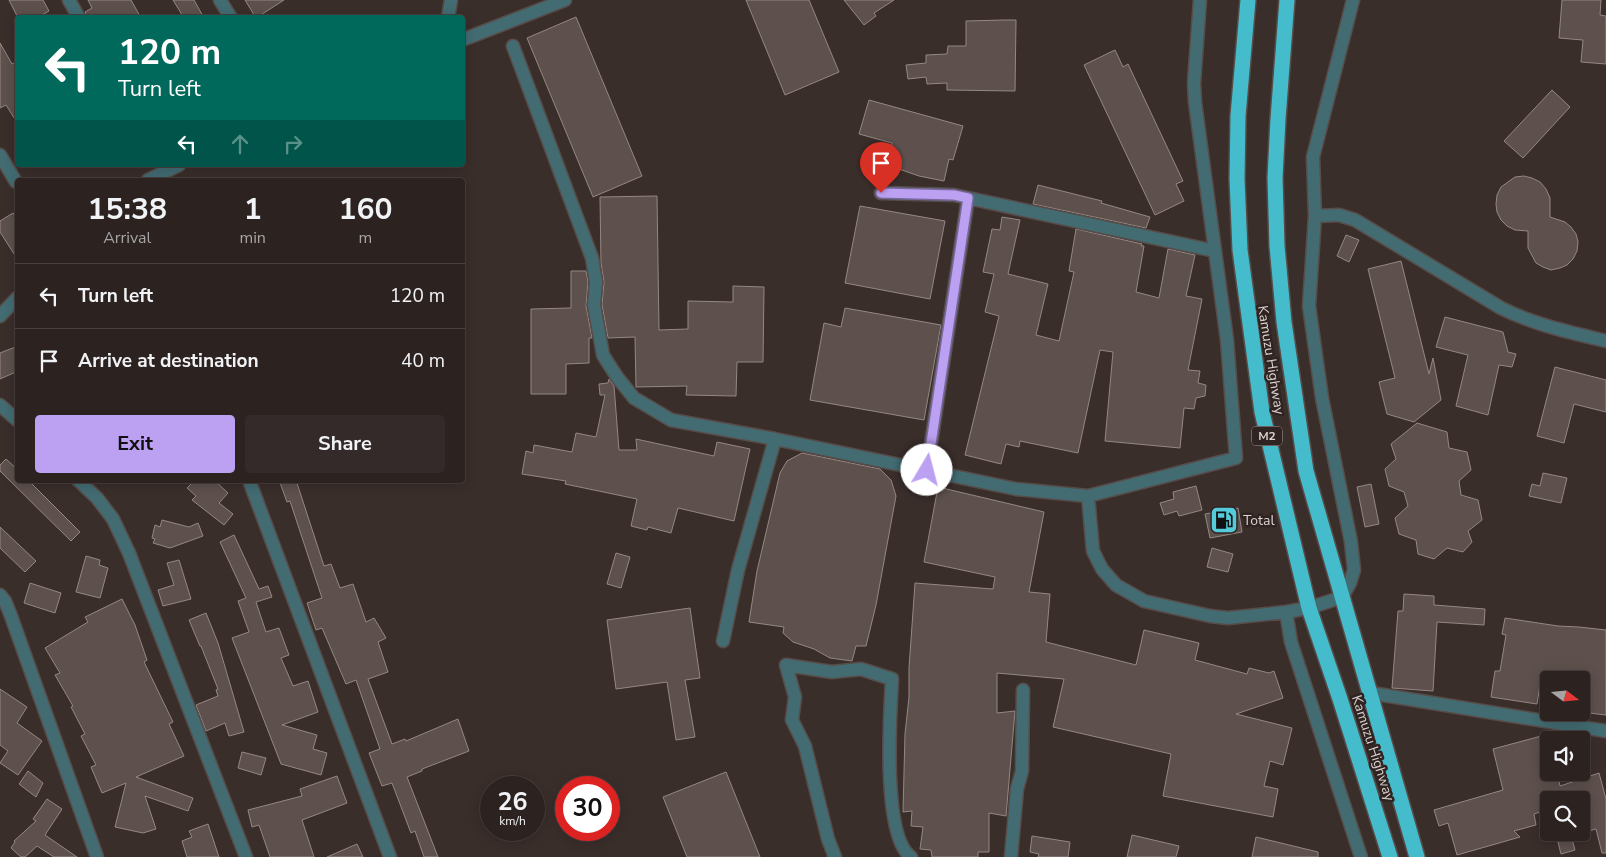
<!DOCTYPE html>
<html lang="en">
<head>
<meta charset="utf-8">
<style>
  body { margin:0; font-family:"Nunito Sans",sans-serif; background:#342a29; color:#f1f3f6; height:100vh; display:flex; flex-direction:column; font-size:19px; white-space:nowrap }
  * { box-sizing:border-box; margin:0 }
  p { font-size:16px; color:#a6a4a5 }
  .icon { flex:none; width:28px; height:28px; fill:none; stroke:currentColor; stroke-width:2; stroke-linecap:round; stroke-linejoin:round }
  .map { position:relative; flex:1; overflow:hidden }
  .panel { position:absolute; left:15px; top:178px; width:450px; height:305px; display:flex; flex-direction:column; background:#2c2220; border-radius:5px; box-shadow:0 2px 12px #0003,0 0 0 1px #483f3e }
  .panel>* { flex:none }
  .top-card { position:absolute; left:15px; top:15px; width:450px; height:152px; border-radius:5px; box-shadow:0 2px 12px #0003,0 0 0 1px #483f3e; background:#00695c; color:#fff; overflow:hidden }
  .needle { width:32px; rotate:106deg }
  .fabs { position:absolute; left:1540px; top:671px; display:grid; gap:10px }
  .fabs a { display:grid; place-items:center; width:50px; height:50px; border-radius:5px; background:#2c2220; box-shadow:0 2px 12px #0003,0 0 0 1px #483f3e; font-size:25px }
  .speed { position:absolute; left:480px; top:776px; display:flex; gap:10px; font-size:25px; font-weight:700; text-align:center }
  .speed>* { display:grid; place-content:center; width:65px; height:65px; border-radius:50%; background:#2c2220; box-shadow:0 2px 12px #0003,0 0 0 1px #483f3e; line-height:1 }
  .speed small { font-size:12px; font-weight:400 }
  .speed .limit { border:8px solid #d22; background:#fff; color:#111 }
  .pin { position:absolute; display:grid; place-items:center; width:42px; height:42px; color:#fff; margin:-51px -21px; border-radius:50% 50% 50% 0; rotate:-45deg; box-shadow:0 0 5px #0007 }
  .pin .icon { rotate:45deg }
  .me { position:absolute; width:55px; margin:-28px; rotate:8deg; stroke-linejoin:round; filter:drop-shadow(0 0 4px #0008) }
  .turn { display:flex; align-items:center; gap:18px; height:105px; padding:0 20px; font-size:22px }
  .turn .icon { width:65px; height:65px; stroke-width:2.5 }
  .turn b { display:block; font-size:35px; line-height:42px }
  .lanes { display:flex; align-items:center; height:48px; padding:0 20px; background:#0003; justify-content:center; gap:25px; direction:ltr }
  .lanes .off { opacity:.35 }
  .eta { display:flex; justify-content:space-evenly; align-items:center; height:85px; text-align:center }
  .eta b { font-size:30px; font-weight:700; line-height:35px }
  .button { display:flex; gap:10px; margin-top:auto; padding:10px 20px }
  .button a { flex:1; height:58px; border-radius:5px; background:#bca0f2; color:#111; font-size:20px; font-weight:700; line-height:58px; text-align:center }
  .button a+a { background:#342a29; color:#f1f3f6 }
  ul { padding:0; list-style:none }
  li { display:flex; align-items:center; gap:15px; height:65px; padding:0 20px; border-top:1px solid #483f3e }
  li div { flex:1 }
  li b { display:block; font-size:19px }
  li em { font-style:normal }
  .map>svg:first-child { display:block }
  .building { fill:#5d504d; stroke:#958784 }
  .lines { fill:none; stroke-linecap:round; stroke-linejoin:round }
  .minor-casing { stroke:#574c49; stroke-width:15 }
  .highway-casing { stroke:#574c49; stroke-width:18 }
  .minor { stroke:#426c72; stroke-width:12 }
  .highway { stroke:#44bccb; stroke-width:15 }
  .route-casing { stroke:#7a689d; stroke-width:12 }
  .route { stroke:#bca0f2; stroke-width:9 }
  .labels { text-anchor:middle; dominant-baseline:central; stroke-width:5; stroke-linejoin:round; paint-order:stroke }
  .shield { fill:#302422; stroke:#a89e9c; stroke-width:1 }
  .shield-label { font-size:12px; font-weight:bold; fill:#dbd3d1 }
  .street-label { font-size:14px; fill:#dbd3d1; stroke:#302422 }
  .poi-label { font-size:14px; fill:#dbd3d1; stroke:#302422; text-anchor:start }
</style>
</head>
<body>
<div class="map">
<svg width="1606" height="857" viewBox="0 0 1606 857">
  <rect width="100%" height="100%" fill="#3a2e2b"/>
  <path class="building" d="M9,0H43L49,11L37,18H18Z
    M88,0H131L141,18H87L85,12L92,8Z
    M173,0H194L204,18H184Z
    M245,0H284L256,18Z
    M746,0H809L839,72L785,95Z
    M844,0H894L874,13L876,16L864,25Z
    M1562,0H1601L1600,15L1606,16V64L1581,62L1583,40L1559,38Z
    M576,17L642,176L593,197L527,38Z
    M1004,20H1016L1015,91L947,90V83L927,84L926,77L908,79L906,65L926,63V55L947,54L948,46H966V21Z
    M0,43L12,64L18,61V124L6,105L0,108Z
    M1115,50L1123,67L1128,64L1183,181L1176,184L1184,201L1155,215L1084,65Z
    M1552,90L1570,107L1523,158L1504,141Z
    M869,100L963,126L953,160L949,159L944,181L919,176L899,169L900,166L888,164L892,143L859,134Z
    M1524,176L1532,178L1540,182L1546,189L1550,198V217L1565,222L1571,227L1576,234L1578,242L1577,251L1573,259L1567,265L1560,268L1551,270L1543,267L1536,263L1528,248V231L1515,230L1507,226L1501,220L1497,212L1496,204L1497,195L1501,187L1515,177Z
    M1038,185L1102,201L1101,203L1150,217L1146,228L1033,204Z
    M657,196L659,330L688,329V301L733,302V286L764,287L763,362H737L736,396L686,395L687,386L636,387L635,337L608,338L602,305L604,282L601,263L600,197Z
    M860,206L945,221L930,299L845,283Z
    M13,213L18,220V260L0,232V221Z
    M1002,217L1020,220L1008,274L1048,284L1036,335L1059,341L1074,272L1069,271L1076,229L1142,244L1141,246H1144L1136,292L1159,298L1168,249L1195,255L1186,296L1202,299L1188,370L1200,371L1198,383L1206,385L1205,396L1196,398L1194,409L1184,408L1180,448L1105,441L1113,352L1100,350L1078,453L1020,441L1019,447L1006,444L1001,464L965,455L999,316L985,312L994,274L983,272L992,229L1000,230Z
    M1346,235L1359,240L1349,262L1337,256Z
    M1401,261L1429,374L1433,358L1441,400L1414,422L1387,414L1379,382L1395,378L1368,269Z
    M571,271H586L588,282L586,306L592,338H589V363L566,364V394H531V309L571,308Z
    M845,308L941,325L924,420L810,400L824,323L841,327Z
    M1445,317L1503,332L1508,352L1516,354L1512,367L1499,365L1488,415L1456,406L1468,355L1436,347Z
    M18,346V371L0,379V353Z
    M1555,367L1606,380V412L1574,404L1564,443L1537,436Z
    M609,379L614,386L619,450H637L636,439L714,456L717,442L750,449L734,521L678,508L671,533L648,527L647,530L631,526L637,499L565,484L566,481L522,474L526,451L533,453L534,445L572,452L576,433L596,437L605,395H600L599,384L608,383Z
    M1417,423L1447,432L1449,448L1467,452L1471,470L1459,481L1461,495L1478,500L1482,520L1468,531L1472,542L1463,552L1447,548L1434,559L1418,554L1416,540L1399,534L1395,518L1408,506L1404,492L1389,486L1385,469L1396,459L1391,444Z
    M802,453L880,469L891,480L896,496L876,605L866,646H856L852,661L830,658L814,649L793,642L783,633L784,627L749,622L757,571L780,473L787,461Z
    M6,459L18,470V480H28L80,532L71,541L0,471V465Z
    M1543,473L1567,478L1561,503L1529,496L1532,484L1540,486Z
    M195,480H214L228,493L219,503L233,514L224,525L192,500L196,496L187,488Z
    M279,480H296L324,566L331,564L340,588L353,584L366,622L374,618L386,638L378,642L388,672L368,679L392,744L405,739L406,741L458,719L469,751L422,769V771L407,777L438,857H424L415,831L411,833L392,783L382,786L369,753L380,749L356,680L346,684L322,628L316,630L307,603L322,598L290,501L287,502Z
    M1371,484L1379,524L1365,527L1357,487Z
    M1196,486L1202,510L1179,516L1177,511L1164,515L1160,503L1174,499L1173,492Z
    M938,487L1044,512L1029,592L1050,594L1046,642L1136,665L1144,630L1199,643L1195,660L1247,674L1249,668L1269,673L1274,671L1283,698L1236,714L1292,728L1283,765L1270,761L1264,786L1278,789L1273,817L1163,796L1171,754L1053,727L1064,679L997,673V713L1015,711L1006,816L989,813V852H978V857H932L931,850L920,849L923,827L911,826L912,811L903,812L905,734L909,697V668L915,583L993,589L995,577L924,562Z
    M1238,508L1242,532L1210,538L1205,514Z
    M162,520L189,527L198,523L203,536L170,548L153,543L155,539L152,538L155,525L160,527Z
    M0,527L36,561L25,572L0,548Z
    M234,535L259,589L268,586L272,597L256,602L266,632L279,628L289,655L281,658L293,686L308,681L318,712L282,725L317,735L313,749L327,753L321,775L281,764L232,638L249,632L238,601L246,598L220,542Z
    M1212,548L1233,554L1228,572L1207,567Z
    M616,553L630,557L621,588L607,584Z
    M86,556L100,560L99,565L108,568L100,598L76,592Z
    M179,560L191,599L163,606L158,590L174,585L167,563Z
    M30,583L61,593L55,613L24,603Z
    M1404,594L1434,596V605L1485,609L1484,625L1437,622L1433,691L1392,688L1398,611H1403Z
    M122,599L135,625L147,660L144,662L173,722L169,724L184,756L136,777L193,798L188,811L145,796L156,829L143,833L115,827L126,783L102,793L91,767L96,765L81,736L85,734L71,707L73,706L55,675L60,673L45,648L88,622L85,617Z
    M690,608L700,678L685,680L695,737L676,740L667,682L616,689L607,620Z
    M206,613L218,643L244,732L229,736L225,723L206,731L196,705L218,696L216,690L218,689L201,646H200L189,620Z
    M1505,618L1558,626L1579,627L1606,630V715L1581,712L1583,683L1581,682V680L1541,678L1537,704L1491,697L1495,671H1500L1506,635L1502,634Z
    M0,689L27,707L17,723L42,741L18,775L0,763L8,751L0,745Z
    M1545,735L1549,750V772H1557L1560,786L1599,773L1606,799V853H1602L1596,829L1581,833V800H1549V809L1534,814L1536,825L1514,831L1520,837L1457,855L1448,823L1439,826L1434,810L1503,790L1493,749Z
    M242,752L266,758L261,775L238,768Z
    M28,771L43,783L36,797L19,784Z
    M726,772L760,857H687L663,797Z
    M337,776L347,803L302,820L314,857H270L259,825L252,827L248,810L302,796L300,789Z
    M47,799L62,809L45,835L77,857H54L37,846L25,857H21L11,848L15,842L14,841L36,821L33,819Z
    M208,824L219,857H187L182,841L192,837L189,831Z
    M1562,832H1570L1575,850L1561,854L1556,834Z
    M1132,835L1179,846L1176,857H1127Z
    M1032,836L1070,842L1068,857H1038L1039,854L1030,852Z
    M1256,837L1318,852V857H1252Z
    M357,844L363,857H327Z"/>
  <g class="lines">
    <g class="minor-casing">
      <path id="minor" d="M69,0L79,18
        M220,0L231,18
        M1353,0L1313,157L1315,216L1309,306L1322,398L1351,542L1354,570L1350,583L1342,597L1309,608L1286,612L1291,642L1361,857
        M448,18L451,0
        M462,40L565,0
        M513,46L592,258L596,282L594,305L603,355L617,377L634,398L671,420L775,439L1016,489L1088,496L1236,458L1227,340L1195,102L1194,83L1200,0
        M0,155L16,182
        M148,180L179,165
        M881,193L954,195L1215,251
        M1315,216L1339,215L1355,220L1501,308C1535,325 1569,332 1606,341
        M0,316L18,297
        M0,405L18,421
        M927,470L968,198
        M78,480L97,498L113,519L129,553L246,857
        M249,480L390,857
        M1088,496L1093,551L1102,569L1116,585L1144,601L1210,616L1228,618L1286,612
        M0,595L5,601L11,616L97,857
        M723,641L738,570L775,439
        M1371,693L1606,731
        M835,857L828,839L805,746L792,720L795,697L786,665L832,672L861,669L892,679C890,714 882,836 911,857
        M1011,857L1017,789L1022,771L1023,690"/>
    </g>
    <g class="highway-casing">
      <path id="highway" d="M1248,0L1238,116L1237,179L1240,250L1262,412L1309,608L1340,699L1390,857
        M1287,0L1278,119L1275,178L1277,246L1284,322L1306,471L1417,857"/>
    </g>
    <use href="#minor" class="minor"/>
    <use href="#highway" class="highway"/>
  </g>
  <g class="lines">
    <g class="route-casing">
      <path id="route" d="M881,193L954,195L968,198L927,470"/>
    </g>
    <use href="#route" class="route"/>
  </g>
  <defs>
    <g id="fuel-square" transform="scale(1.4375)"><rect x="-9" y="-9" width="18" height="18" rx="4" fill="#53cbda" stroke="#302422"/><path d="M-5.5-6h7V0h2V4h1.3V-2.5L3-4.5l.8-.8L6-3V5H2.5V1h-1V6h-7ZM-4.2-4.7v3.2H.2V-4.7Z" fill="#111"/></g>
  </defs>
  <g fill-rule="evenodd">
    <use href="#fuel-square" x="1224" y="520"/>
  </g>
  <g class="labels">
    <rect class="shield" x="1252" y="426.5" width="30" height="19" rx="4"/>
    <g class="shield-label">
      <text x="1267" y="436">M2</text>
    </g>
    <g class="street-label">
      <text transform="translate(1271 360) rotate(81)">Kamuzu Highway</text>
      <text transform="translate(1373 748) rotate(72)">Kamuzu Highway</text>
    </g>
    <g class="poi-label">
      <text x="1243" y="520">Total</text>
    </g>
  </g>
</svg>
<div class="fabs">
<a><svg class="needle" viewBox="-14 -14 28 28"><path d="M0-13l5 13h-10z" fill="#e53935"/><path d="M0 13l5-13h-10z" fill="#a6a4a5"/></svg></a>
<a><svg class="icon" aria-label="sound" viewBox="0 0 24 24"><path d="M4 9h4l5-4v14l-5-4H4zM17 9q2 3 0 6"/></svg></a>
<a><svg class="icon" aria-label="search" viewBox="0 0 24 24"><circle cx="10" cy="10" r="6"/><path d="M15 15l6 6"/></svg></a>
</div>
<div class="speed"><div>26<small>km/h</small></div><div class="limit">30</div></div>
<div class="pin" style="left:881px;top:193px;background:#d93025"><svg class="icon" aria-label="arrive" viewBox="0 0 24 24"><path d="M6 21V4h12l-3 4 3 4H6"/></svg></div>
<svg class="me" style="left:927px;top:470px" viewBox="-20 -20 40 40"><circle r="19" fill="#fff"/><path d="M0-13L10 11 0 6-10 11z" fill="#bca0f2"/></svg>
<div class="top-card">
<div class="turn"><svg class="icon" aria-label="left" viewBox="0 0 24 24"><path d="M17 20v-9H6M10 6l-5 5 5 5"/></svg><div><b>120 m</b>Turn left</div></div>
<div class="lanes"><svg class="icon" aria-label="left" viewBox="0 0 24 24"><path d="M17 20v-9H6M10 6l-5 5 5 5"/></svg><svg class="icon off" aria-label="ahead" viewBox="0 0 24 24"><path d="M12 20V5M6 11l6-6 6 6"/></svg><svg class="icon off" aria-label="right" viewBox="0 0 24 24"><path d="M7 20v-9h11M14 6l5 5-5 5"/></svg></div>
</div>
<section class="panel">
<div class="eta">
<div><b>15:38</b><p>Arrival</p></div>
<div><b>1</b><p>min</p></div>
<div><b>160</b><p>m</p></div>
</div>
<ul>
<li><svg class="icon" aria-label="left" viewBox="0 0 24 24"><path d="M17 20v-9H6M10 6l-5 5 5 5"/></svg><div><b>Turn left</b></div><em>120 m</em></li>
<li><svg class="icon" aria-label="arrive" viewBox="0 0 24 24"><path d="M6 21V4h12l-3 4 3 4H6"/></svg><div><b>Arrive at destination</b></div><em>40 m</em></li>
</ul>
<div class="button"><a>Exit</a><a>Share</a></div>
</section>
</div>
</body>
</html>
